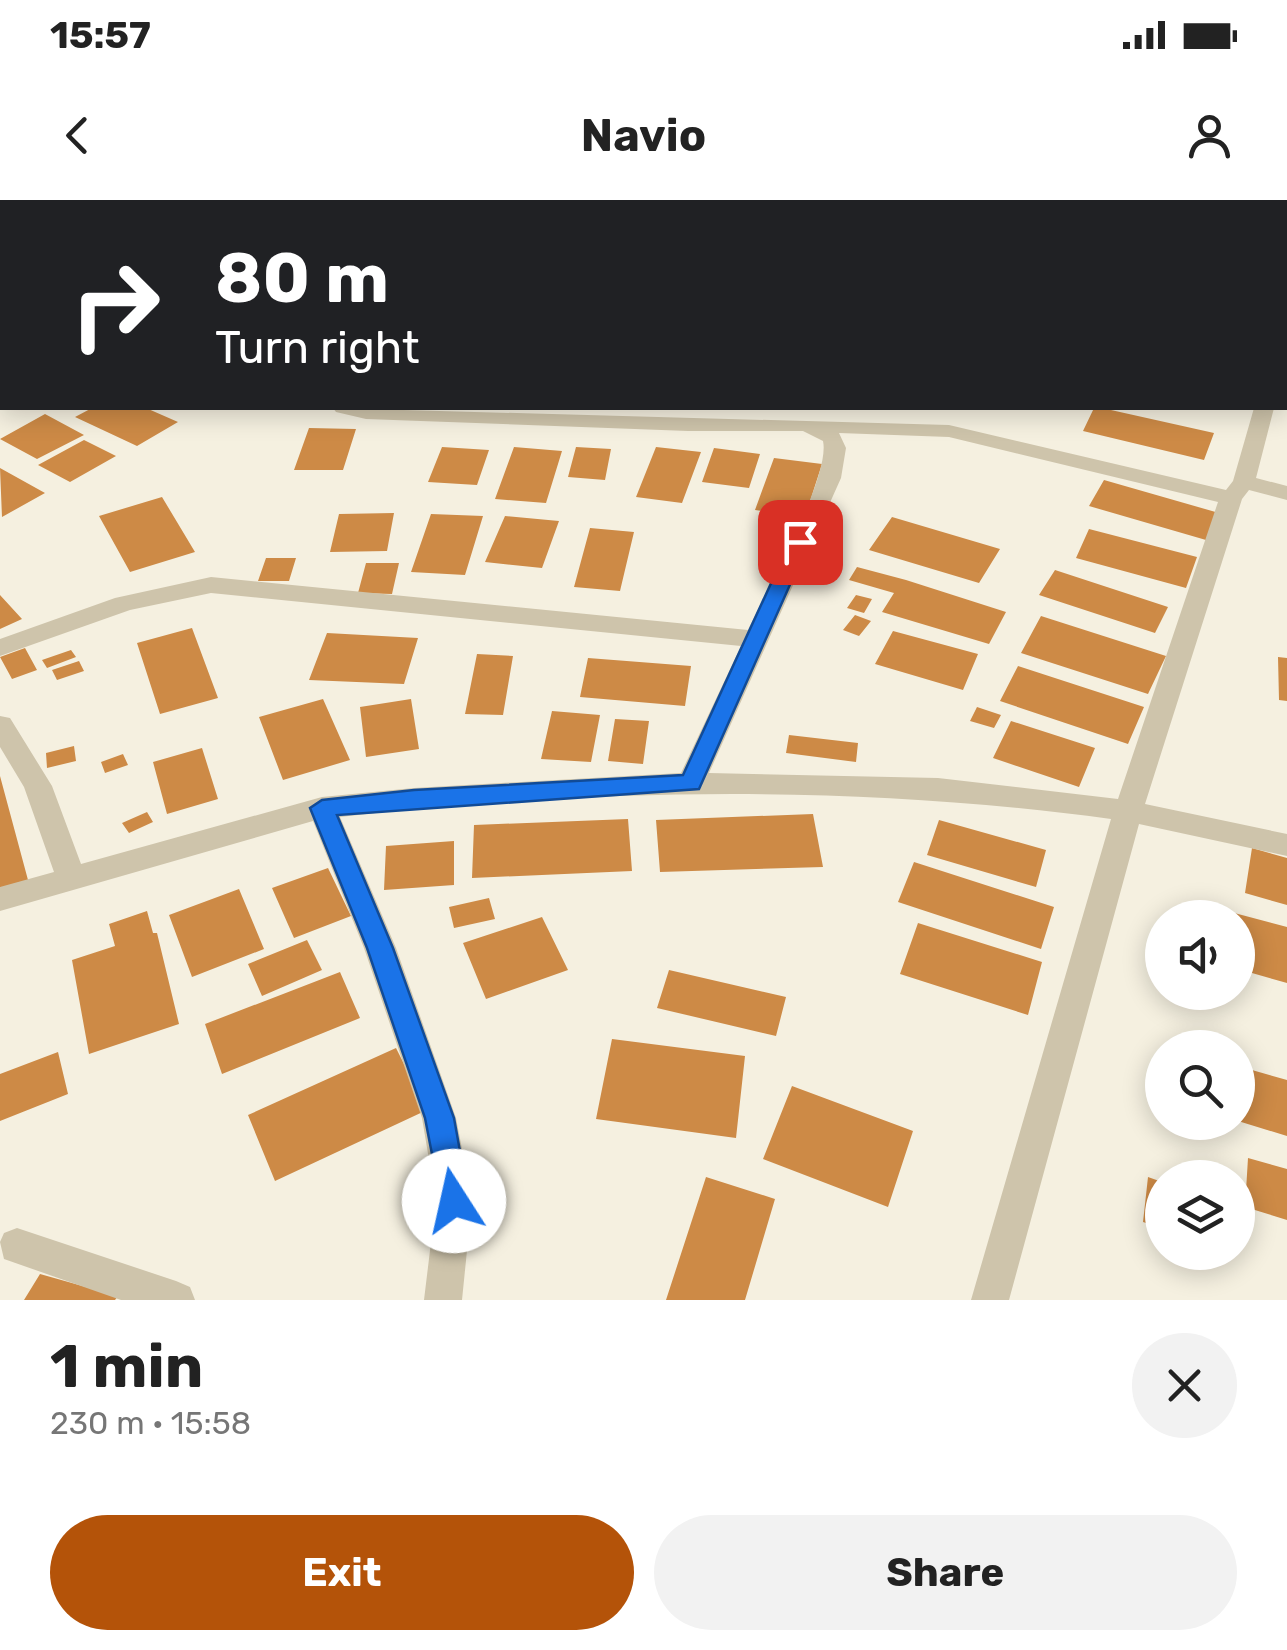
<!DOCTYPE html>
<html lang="en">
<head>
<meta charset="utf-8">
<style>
  body { margin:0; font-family:Rubik,sans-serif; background:#f2f2f2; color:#222; height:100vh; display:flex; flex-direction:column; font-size:38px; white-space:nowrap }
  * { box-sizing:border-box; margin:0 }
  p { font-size:32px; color:#767676 }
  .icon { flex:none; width:55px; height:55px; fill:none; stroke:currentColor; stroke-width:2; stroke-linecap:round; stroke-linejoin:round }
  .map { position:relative; height:1100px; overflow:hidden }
  .details { display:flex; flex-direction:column; background:#fff; flex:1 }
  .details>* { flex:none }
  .guide { position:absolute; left:0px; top:0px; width:1288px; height:210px; box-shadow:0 5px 25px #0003; background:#202124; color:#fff; overflow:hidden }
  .tools { position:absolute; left:1145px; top:700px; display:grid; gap:20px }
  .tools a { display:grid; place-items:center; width:110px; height:110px; border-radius:50%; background:#fff; box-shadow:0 5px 25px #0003; font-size:50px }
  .pin { position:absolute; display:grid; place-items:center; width:85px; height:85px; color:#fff; margin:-42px; border-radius:20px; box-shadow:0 5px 15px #0006 }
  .me { position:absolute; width:110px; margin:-55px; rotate:350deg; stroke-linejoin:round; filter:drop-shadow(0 0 8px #0008) }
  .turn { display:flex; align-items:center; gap:35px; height:210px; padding:0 50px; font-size:45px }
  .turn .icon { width:130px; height:130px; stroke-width:2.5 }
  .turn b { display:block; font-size:70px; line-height:85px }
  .round { display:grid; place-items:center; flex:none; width:105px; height:105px; border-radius:52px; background:#f2f2f2 }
  .overview { display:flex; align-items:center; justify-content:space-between; height:170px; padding:0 50px }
  h1 { font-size:60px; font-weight:700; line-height:75px }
  .button { display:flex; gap:20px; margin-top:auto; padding:20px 50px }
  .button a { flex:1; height:115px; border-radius:60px; background:#b45309; color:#fff; font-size:40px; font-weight:700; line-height:115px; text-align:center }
  .button a+a { background:#f2f2f2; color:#222 }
  .status { display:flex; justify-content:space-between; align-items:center; height:70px; padding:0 50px; background:#fff; direction:ltr }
  .status svg { height:28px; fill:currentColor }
  header { display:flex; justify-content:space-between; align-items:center; height:130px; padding:0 50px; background:#fff; font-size:45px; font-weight:700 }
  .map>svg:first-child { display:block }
  .building { fill:#cd8a46 }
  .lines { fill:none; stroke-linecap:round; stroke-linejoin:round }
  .minor { fill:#cec4ab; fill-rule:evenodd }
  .route { fill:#1a73e8; stroke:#114b97; stroke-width:2.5 }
</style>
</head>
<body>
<div class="status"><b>15:57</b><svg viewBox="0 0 49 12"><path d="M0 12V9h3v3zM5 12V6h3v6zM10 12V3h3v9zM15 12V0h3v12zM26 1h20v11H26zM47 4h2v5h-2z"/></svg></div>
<header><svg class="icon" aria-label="back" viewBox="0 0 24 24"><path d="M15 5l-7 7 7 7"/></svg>Navio<svg class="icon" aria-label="person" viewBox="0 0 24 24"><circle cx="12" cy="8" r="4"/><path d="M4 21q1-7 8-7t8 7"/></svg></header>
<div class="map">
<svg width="1287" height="1100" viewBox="0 0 1287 1100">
  <rect width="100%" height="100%" fill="#f5f0e0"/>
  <path class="building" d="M92,208H146L178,222L137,246L75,217Z
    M1094,208H1102L1214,233L1204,260L1083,231Z
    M45,214L84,235L37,259L0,239Z
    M309,228L356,229L343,270H294Z
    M84,240L116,256L70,282L38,265Z
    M442,247L489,250L477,285L428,282Z
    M514,247L562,251L546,303L495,299Z
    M576,247L611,249L605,280L568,277Z
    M656,247L701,252L682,303L636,297Z
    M714,248L760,254L749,288L702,282Z
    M774,258L822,264L805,317L755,310Z
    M0,268L45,293L2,317Z
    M1104,280L1219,313L1206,340L1089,306Z
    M162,297L195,352L130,372L99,316Z
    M394,313L387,351L330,352L339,314Z
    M431,314L483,316L465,375L411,372Z
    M505,316L559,321L542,368L485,362Z
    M892,317L1000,349L979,383L869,350Z
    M590,328L634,332L620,391L574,387Z
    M1089,329L1197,357L1186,388L1076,358Z
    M266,358H296L289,381H258Z
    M366,363H399L392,394L358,393Z
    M857,367L906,380L1006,412L989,444L882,412L894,393L849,380Z
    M1055,370L1168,407L1155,433L1039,395Z
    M0,395L22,419L0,429Z
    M856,395L872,399L864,413L847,408Z
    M855,415L871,421L859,436L843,430Z
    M1041,416L1166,456L1148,494L1021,453Z
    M192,428L218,498L160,514L137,443Z
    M893,431L978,454L963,490L875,464Z
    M327,433L418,438L404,484L309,480Z
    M25,448L37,470L12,479L0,457Z
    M71,450L76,457L47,468L42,460Z
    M477,454L513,456L503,515L465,514Z
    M1278,457L1287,458V501L1279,500Z
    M588,458L691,466L685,506L580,497Z
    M79,461L84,471L57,480L52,470Z
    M1018,466L1144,507L1128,544L1000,501Z
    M323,499L350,560L283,580L259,517Z
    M411,499L419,549L366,557L360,507Z
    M977,507L1001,515L994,528L970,521Z
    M552,511L600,515L591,562L541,559Z
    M615,519L649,521L643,564L608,561Z
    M1011,521L1095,548L1079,587L993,558Z
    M789,535L858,543L856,562L786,553Z
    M74,546L76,561L47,568L46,553Z
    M202,548L218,599L167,614L153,562Z
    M123,554L128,565L105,573L101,562Z
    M0,576L28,680L0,689Z
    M147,612L153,622L129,633L122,623Z
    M813,614L823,667L660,672L656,620Z
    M628,619L632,671L472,678L474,625Z
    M939,620L1046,650L1036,687L927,655Z
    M454,641V685L384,690L386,646Z
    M1252,648L1287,658V705L1245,693Z
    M914,662L1054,707L1041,749L898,702Z
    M328,668L351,716L294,738L272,688Z
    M239,689L264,749L192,777L169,715Z
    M489,698L495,719L454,728L449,707Z
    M1223,710L1287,727V783L1238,769V718H1222Z
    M147,711L153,733H157L179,824L89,854L72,760L115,746L109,724Z
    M542,717L568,770L486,799L463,743Z
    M918,723L1042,762L1028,815L900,774Z
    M307,740L322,770L262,796L248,764Z
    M669,770L786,797L776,836L657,808Z
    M340,772L360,818L222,874L205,824Z
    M612,839L745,856L736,938L596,919Z
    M396,848L427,910L275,981L248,915Z
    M58,852L68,894L0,921V874Z
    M1238,866L1287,880V936L1238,921Z
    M792,886L913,931L888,1007L763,959Z
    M1248,958L1287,969V1020L1245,1007Z
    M706,977L775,999L745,1100H666Z
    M1148,977L1162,982V1028L1143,1022Z
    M40,1074L118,1096L115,1100H24Z"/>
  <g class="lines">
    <path class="minor" d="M0,60H2V71H0Z
      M1287,102V118L1285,119V103Z
      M1285,171H1287V183H1285Z
      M333,208L949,225L1226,290L1233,281L1254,208H1274L1256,278L1287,286V300L1249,290L1242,299L1145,604L1287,634V656L1139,624L1009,1100H971L1111,619C856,584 596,588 340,617L396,748L456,918L472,1001L462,1100H424L436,1001L422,918L364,748L313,621L0,711V687L54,672L24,587L0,547V516L10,518L52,586L81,664L322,597L414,588L681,573L741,446L211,393L130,410L0,456V439L115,398L211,377L748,430C766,392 831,276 823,241L803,231H688L366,219L336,212ZM839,233L949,237L1218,302L1118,599L938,578L709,573L841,278L846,248Z
      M17,1028L176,1081L190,1087L195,1100H121L4,1059L0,1042L4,1033Z"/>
  </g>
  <path class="route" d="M800,337L809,342L699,589L337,615L393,748L454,918L469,1001L464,1011L454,1015L443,1011L425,918L367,748L310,608L322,600L414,590L683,575L790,342Z"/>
</svg>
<div class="tools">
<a><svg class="icon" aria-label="sound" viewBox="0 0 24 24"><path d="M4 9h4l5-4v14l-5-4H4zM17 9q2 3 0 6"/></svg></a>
<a><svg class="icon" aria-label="search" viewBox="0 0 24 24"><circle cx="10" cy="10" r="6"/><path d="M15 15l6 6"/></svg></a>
<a><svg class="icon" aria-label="layers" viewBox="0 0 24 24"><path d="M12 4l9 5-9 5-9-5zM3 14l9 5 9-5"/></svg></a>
</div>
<div class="pin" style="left:800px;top:342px;background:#d93025"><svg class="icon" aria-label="arrive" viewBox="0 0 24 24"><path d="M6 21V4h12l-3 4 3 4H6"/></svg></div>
<svg class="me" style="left:454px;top:1001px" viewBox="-20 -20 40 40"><circle r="19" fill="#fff"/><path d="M0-13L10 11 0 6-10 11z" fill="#1a73e8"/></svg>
<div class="guide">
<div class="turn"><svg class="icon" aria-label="right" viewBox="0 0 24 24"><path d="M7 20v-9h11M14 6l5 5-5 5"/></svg><div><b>80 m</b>Turn right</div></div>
</div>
</div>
<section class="details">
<div class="overview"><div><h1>1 min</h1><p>230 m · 15:58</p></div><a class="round"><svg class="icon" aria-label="close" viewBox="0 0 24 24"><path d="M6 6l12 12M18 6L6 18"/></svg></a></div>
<div class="button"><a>Exit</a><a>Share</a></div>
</section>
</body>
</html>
